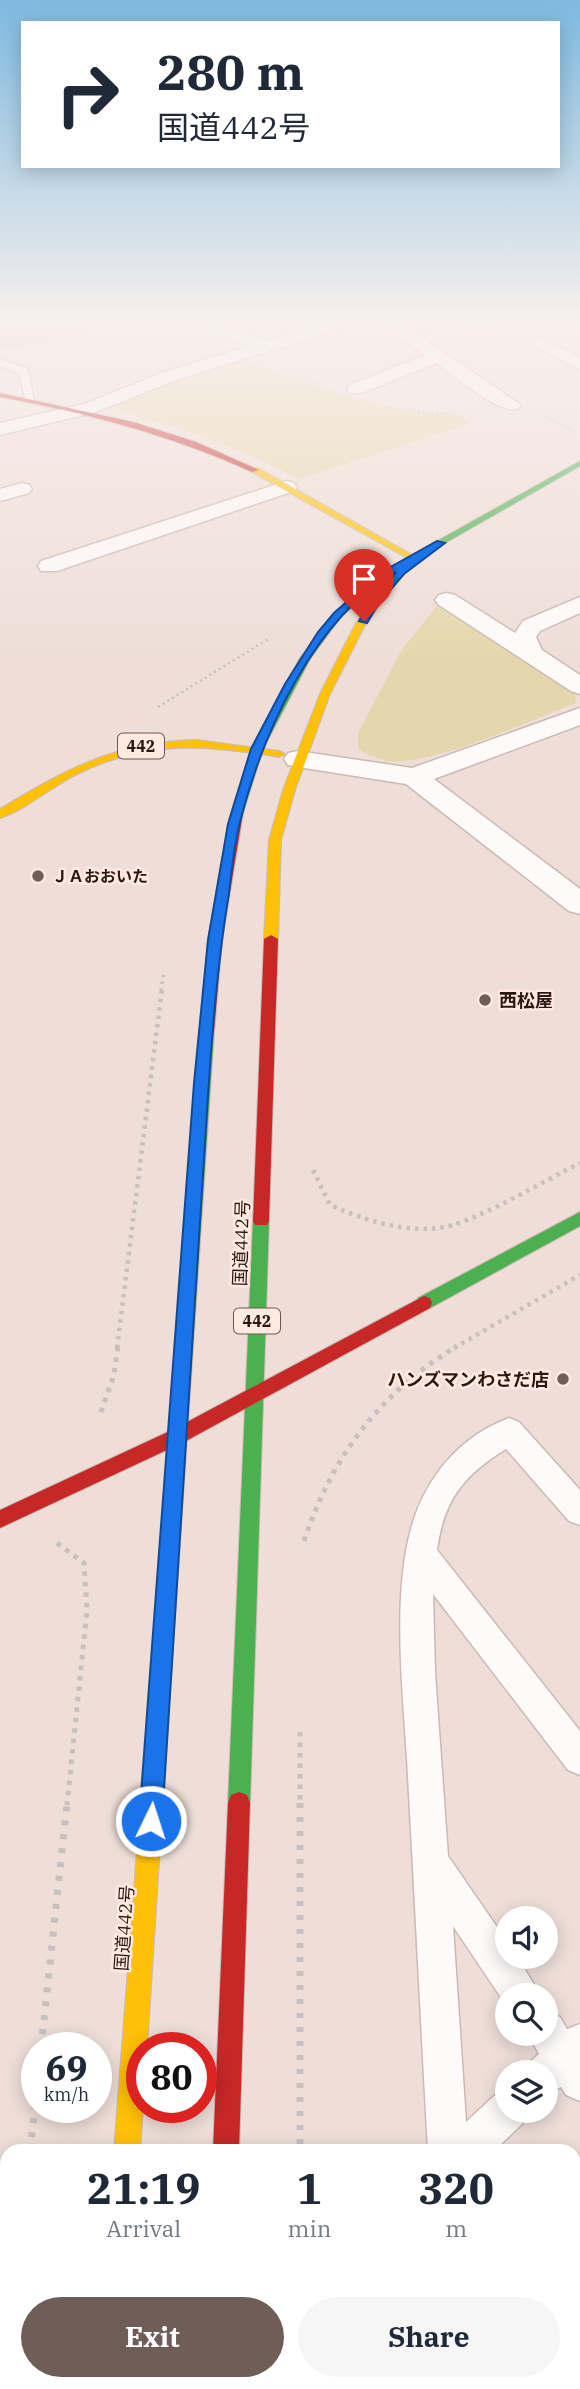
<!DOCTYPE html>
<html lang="en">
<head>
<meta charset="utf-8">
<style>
  body { margin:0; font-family:"IBM Plex Serif","Noto Sans JP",serif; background:#f6f6f7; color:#1f2937; height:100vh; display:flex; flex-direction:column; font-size:26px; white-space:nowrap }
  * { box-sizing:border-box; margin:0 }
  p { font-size:23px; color:#747a83 }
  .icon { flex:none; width:38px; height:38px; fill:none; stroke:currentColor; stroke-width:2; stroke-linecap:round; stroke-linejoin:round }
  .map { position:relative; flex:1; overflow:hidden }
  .panel { position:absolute; left:0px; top:2144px; width:581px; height:247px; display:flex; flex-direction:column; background:#fff; border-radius:21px 21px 0 0; box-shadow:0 4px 18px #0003 }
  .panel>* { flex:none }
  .top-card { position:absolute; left:21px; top:21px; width:539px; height:147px; border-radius:0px; box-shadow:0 4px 18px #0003; background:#fff; color:#1f2937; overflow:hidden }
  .fabs { position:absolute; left:495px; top:1906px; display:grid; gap:14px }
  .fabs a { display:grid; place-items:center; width:63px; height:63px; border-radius:50%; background:#fff; box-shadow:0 4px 18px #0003; font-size:35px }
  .speed { position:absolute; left:21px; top:2032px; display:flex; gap:14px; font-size:35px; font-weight:700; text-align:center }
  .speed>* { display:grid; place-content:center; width:91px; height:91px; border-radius:50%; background:#fff; box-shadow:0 4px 18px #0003; line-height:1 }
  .speed small { font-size:18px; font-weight:400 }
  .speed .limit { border:10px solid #d22; background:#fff; color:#111 }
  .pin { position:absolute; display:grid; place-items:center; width:60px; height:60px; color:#fff; margin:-72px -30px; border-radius:50% 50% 50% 0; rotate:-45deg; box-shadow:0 0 7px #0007 }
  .pin .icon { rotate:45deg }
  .me { position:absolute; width:77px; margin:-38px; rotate:4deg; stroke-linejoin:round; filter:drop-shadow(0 0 5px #0008) }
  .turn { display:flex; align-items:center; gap:24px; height:147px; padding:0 21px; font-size:32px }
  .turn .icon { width:91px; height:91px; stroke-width:2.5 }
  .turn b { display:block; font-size:49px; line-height:60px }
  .eta { display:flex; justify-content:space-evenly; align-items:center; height:119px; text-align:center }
  .eta b { font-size:42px; font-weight:800; line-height:49px }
  .primary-button { display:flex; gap:14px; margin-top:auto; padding:14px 21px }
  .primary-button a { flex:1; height:80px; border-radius:42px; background:#6f5d57; color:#fff; font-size:28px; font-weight:800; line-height:80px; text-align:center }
  .primary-button a+a { background:#f6f6f7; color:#1f2937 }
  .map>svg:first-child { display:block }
  .green { fill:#e5d7ad }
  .forest { fill:#cec090 }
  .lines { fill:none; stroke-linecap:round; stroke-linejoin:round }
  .lane-casing { stroke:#cbbab3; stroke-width:3 }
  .street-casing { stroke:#cbbab3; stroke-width:3 }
  .fast-casing { stroke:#cbbab3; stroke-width:2 }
  .slow-casing { stroke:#cbbab3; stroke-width:2 }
  .jam-casing { stroke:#cbbab3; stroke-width:2 }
  .path-far5 { stroke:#c7c0be; stroke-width:2; stroke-dasharray:2 2.5; stroke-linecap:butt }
  .path-far4 { stroke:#c7c0be; stroke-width:2.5; stroke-dasharray:2 3.5; stroke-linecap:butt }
  .path-far3 { stroke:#c7c0be; stroke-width:3.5; stroke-dasharray:2.5 4.5; stroke-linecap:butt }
  .path-far2 { stroke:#c7c0be; stroke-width:4.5; stroke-dasharray:3.5 5; stroke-linecap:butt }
  .path-far1 { stroke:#c7c0be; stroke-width:5; stroke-dasharray:4.5 6; stroke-linecap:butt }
  .path { stroke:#c7c0be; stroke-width:7; stroke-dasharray:5 9; stroke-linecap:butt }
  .lane { fill:#fdfaf9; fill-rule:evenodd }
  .street { fill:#fdfaf9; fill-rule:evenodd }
  .fast { fill:#4caf50; fill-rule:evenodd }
  .slow { fill:#ffc107; fill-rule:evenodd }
  .jam { fill:#c62828; fill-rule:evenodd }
  .route { fill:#1a73e8; stroke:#114b97; stroke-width:2 }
  .poi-dot { fill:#6f5d57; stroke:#ffe9e1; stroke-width:2.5 }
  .labels { text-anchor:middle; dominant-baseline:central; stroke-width:5; stroke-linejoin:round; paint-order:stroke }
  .shield { fill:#ffe9e1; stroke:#6a574f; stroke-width:2 }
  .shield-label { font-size:16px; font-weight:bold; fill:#2a1811 }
  .far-poi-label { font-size:16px; font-weight:bold; fill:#2a1811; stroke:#ffe9e1; text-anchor:start }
  .poi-label { font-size:18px; font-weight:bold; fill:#2a1811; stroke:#ffe9e1; text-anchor:start }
  .street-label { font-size:18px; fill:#2a1811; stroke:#ffe9e1 }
</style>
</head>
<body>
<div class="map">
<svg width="580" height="2389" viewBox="0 0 580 2389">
  <rect width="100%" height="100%" fill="#efded8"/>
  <path class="green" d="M236,361H245C316,384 386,415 462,415L469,424L299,479C240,448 181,428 117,410L115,404L166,380Z
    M439,603L574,690L576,703C531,720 431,766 388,761C376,759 367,755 358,748V733L401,651Z"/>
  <path class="forest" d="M0,323H95C80,336 21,349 0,350V338L3,335L0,332Z"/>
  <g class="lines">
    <g class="lane-casing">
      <path id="lane" d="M478,323H494L416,343L411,340Z
        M0,359L28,369L34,402H26L19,373L0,366Z
        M509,1418L519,1422L580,1490V1525L569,1521L506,1449C464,1475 444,1499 437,1550L580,1731V1775L568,1770L433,1594L435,1673L448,1856L508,1943V1956H517L540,1995H508V2008L453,1926L466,2122L494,2096L508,2090V2110H528L522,2124L494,2151H428C421,2026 415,1901 408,1776C404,1698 389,1586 416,1513C433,1469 464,1435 509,1418Z
        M546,2012L560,2017L567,2029L580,2024V2101L566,2095L561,2087L546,2094V2072H527L532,2060L539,2054L528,2034H546Z
        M445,2384H524L526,2389H445Z"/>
    </g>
    <g class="street-casing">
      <path id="street" d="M201,323H219L267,341L328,323H351L349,326L176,380L96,412L0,435V423L84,404L164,372L250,346L212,332Z
        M382,323H400L521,405L518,409C498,414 453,375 436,363L362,393H350L347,389L350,385L425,355Z
        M540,338L580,357V369L534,346L532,343Z
        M287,481L294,483L297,487L294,491L57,571H41L38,566L41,561Z
        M22,483L29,485L32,489L29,493L0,501V489Z
        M447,593L455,595L515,633L523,621L580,597V613L540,631L536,637L542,650L580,675V694L571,691L439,605L435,600L439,595Z
        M580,708V725L434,779L580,889V914L569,911L406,784L298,767L288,765L284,759L288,753L298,751L412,768Z"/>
    </g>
    <g class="fast-casing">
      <path id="fast" d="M580,461V466L384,578L341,617L310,659L263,749L243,813L237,817L233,815L231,813L251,749L300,658L335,613L378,574Z
        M207,1027L214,1032L174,1630L171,1637L164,1640L157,1637L154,1630L200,1032Z
        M580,1212V1226L430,1308L424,1310L418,1308L416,1303L418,1298Z
        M261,1215L267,1217L269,1221L250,1803L247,1811L239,1814L231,1811L228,1803L253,1221L255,1217Z
        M97,2384H125V2389H97Z
        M204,2384H232L231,2389H203Z"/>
    </g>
    <g class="slow-casing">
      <path id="slow" d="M252,468H258L416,557L409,559L252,472Z
        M380,590L388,592L365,625L330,694L295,790L281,840L278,939L276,942H266L264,939L269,840L283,790L320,694L355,625Z
        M197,740L279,751L285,754L279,757C204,744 145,740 75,775C51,787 25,810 0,818V809C68,768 116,742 197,740Z
        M164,1620L171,1623L174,1630L147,2048H142L143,2107L140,2151H114L154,1630L157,1623Z"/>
    </g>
    <g class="jam-casing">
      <path id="jam" d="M0,393L133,422L196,442L259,470L252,472C171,435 87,413 0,397Z
        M237,809L243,813L222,940L214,1032L207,1037L200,1032L208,940L231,813Z
        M271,935L278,939L269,1221L267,1225H255L253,1221L264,939Z
        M424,1296L430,1298L432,1303L430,1308L184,1442L0,1528V1510L172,1430Z
        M239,1792L247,1795L250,1803L239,2151H213L228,1803L231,1795Z"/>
    </g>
    <path class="path-far5" d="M291,374L323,384
      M405,408L430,413H455
      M543,416L573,430"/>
    <path class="path-far4" d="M158,707L270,638"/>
    <path class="path-far3" d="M161,991L164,970"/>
    <path class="path-far2" d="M313,1170L330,1205C365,1220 400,1232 439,1228C471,1225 547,1179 580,1163
      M117,1348L162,989
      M454,1348L580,1275"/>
    <path class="path-far1" d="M101,1412L114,1375L118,1346
      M304,1541C333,1455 379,1394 457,1346
      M57,1543L84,1563L87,1610L67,1805
      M300,1732V1805"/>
    <path class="path" d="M300,1803V2151
      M41,2048L67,1803
      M30,2151L37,2090
      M301,2384V2389
      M6,2389L7,2376"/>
    <use href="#lane" class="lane"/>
    <use href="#street" class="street"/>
    <use href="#fast" class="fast"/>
    <use href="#slow" class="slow"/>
    <use href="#jam" class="jam"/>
  </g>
  <linearGradient id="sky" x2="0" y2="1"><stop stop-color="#7db9e0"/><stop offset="0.49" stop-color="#f8f0ed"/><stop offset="1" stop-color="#f8f0ed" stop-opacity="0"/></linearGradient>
  <rect width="580" height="657" fill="url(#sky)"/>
  <path class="route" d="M437,541L445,543L404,574L379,603L367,623L359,621L371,600L396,572C314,617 262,735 240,822C234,845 232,869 229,893C212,996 208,1102 201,1206C188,1411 175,1616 162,1821L159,1829L151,1832L143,1829L139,1821L194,1083L208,940L228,824L251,749L285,684L318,632L334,613L378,574Z"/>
  <g class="poi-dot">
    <circle cx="38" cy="876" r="7"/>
    <circle cx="485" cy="1000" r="7"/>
    <circle cx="563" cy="1379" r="7"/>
  </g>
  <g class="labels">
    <g class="shield">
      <rect x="118" y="733.5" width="46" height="25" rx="5"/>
      <rect x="234" y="1308.5" width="46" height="25" rx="5"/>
    </g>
    <g class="shield-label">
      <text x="141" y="746">442</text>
      <text x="257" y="1321">442</text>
    </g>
    <g class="far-poi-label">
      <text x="52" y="876">ＪＡおおいた</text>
    </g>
    <g class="poi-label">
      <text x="499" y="1000">西松屋</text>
      <text x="549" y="1379" text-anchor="end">ハンズマンわさだ店</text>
    </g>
    <g class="street-label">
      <text transform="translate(241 1243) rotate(-88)">国道442号</text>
      <text transform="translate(124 1928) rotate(-86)">国道442号</text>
    </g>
  </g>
</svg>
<div class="fabs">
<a><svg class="icon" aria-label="sound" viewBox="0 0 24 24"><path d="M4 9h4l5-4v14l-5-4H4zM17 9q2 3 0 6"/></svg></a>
<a><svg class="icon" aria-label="search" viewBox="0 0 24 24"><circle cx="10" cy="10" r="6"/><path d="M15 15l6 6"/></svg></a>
<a><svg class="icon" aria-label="layers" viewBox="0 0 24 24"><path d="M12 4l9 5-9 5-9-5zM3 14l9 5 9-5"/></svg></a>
</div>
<div class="speed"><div>69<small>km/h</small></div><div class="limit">80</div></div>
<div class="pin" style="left:364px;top:621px;background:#d93025"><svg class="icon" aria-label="arrive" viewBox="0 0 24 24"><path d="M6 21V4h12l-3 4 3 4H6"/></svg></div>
<svg class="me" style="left:151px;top:1821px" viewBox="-20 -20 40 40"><circle r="17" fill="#1a73e8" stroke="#fff" stroke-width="3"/><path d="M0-11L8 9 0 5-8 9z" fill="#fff"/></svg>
<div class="top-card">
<div class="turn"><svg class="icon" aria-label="right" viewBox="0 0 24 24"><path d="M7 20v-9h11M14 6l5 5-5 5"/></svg><div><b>280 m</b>国道442号</div></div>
</div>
<section class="panel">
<div class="eta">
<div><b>21:19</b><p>Arrival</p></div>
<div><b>1</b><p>min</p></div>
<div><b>320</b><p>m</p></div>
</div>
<div class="primary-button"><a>Exit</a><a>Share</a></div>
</section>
</div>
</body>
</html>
